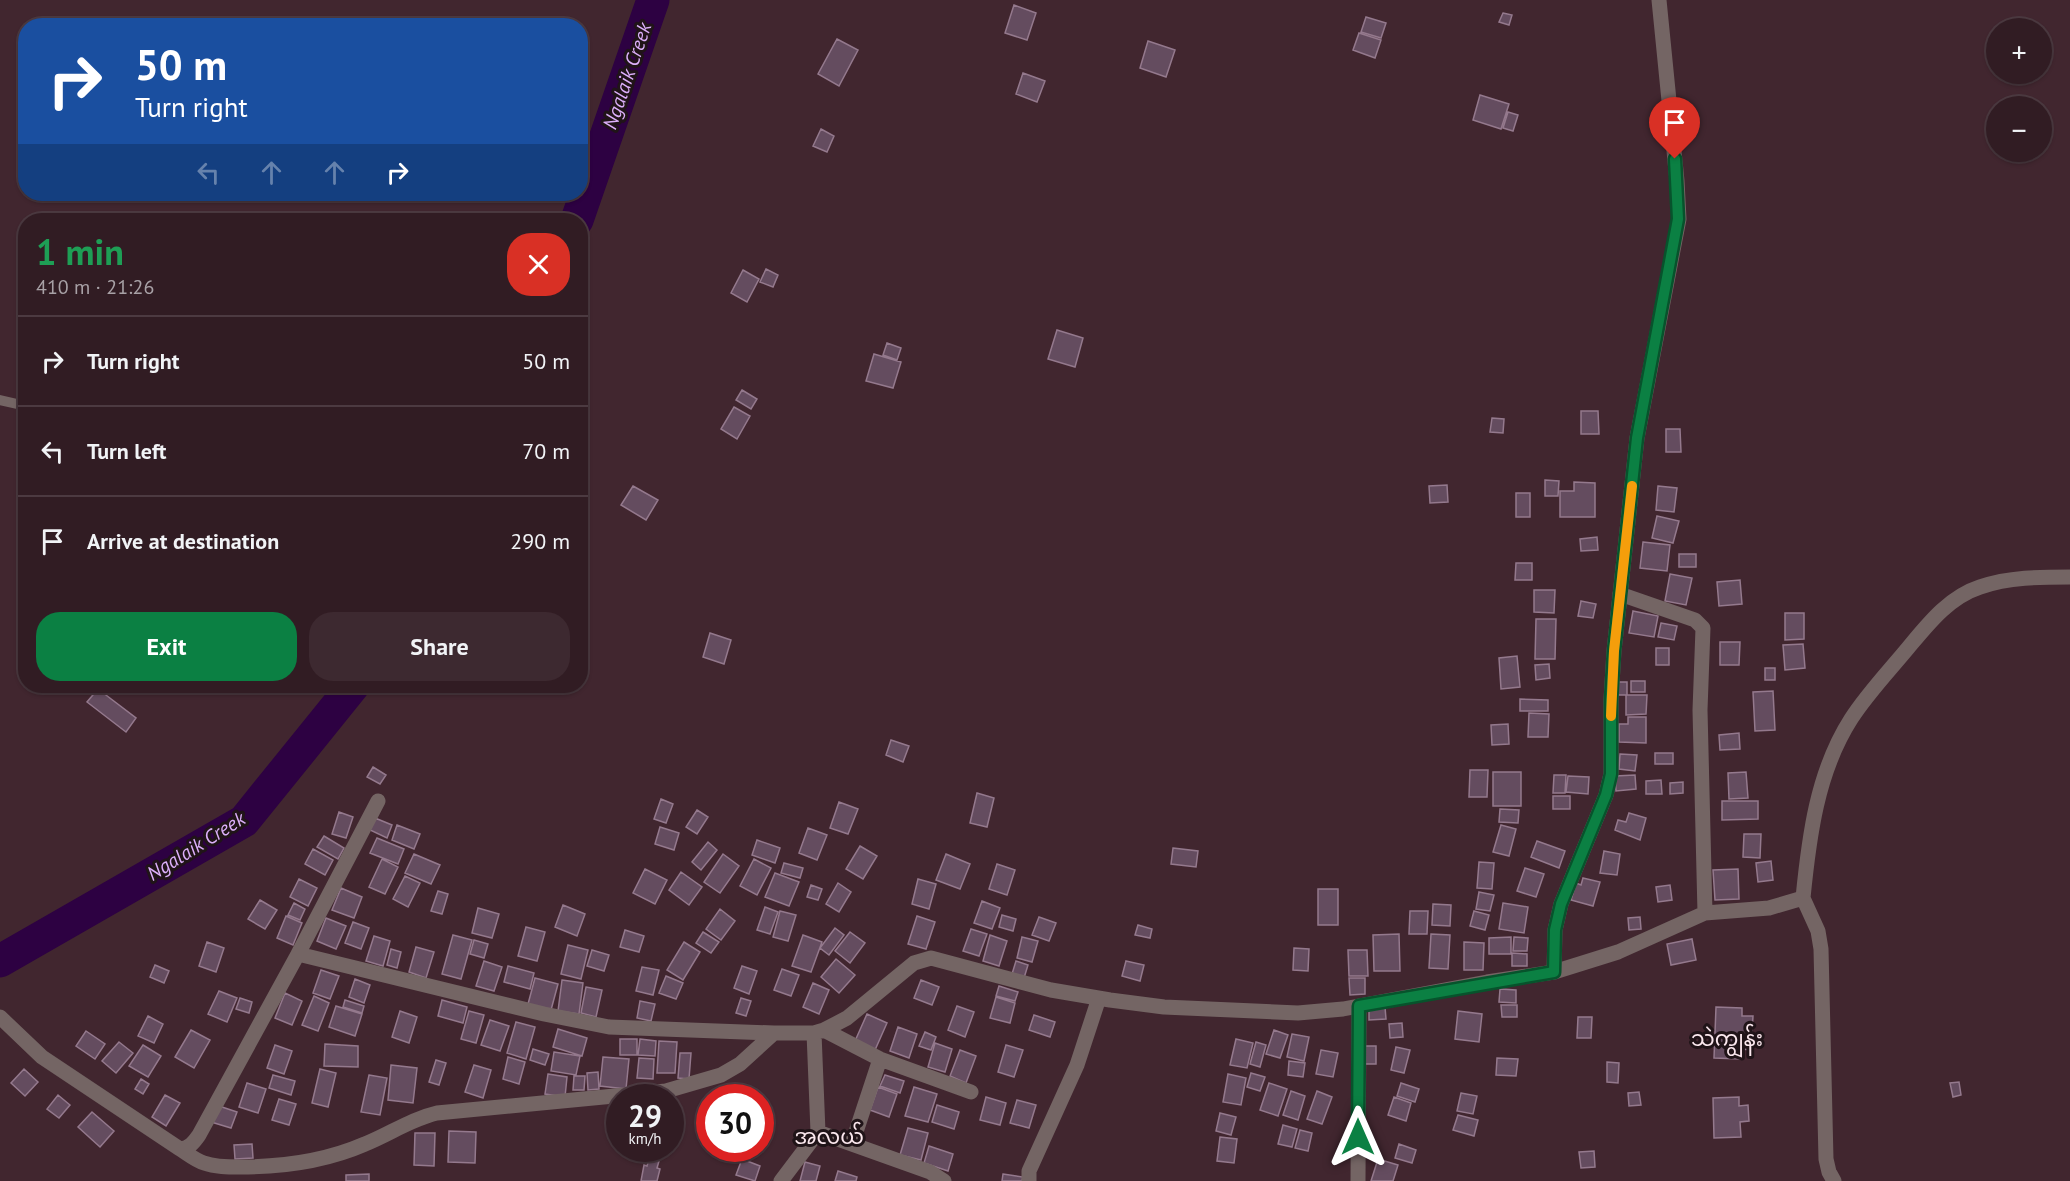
<!DOCTYPE html>
<html lang="en">
<head>
<meta charset="utf-8">
<style>
  body { margin:0; font-family:"PT Sans","Noto Sans Myanmar",sans-serif; background:#3d2930; color:#f1f3f6; height:100vh; display:flex; flex-direction:column; font-size:22px; white-space:nowrap }
  * { box-sizing:border-box; margin:0 }
  p { font-size:20px; color:#a8a1a6 }
  .icon { flex:none; width:33px; height:33px; fill:none; stroke:currentColor; stroke-width:2; stroke-linecap:round; stroke-linejoin:round }
  .map { position:relative; flex:1; overflow:hidden }
  .panel { position:absolute; left:18px; top:213px; width:570px; height:480px; display:flex; flex-direction:column; background:#311c23; border-radius:24px; box-shadow:0 2px 4px #0004,0 0 0 2px #4c3a41 }
  .panel>* { flex:none }
  .guide { position:absolute; left:18px; top:18px; width:570px; height:183px; border-radius:24px; box-shadow:0 2px 4px #0004,0 0 0 2px #4c3a41; background:#1a4fa0; color:#fff; overflow:hidden }
  .tools { position:absolute; left:1986px; top:18px; display:grid; gap:12px }
  .tools a { display:grid; place-items:center; width:66px; height:66px; border-radius:50%; background:#311c23; box-shadow:0 2px 4px #0004,0 0 0 2px #4c3a41; font-size:30px }
  .speed { position:absolute; left:606px; top:1084px; display:flex; gap:12px; font-size:30px; font-weight:700; text-align:center }
  .speed>* { display:grid; place-content:center; width:78px; height:78px; border-radius:50%; background:#311c23; box-shadow:0 2px 4px #0004,0 0 0 2px #4c3a41; line-height:1 }
  .speed small { font-size:15px; font-weight:400 }
  .speed .limit { border:9px solid #d22; background:#fff; color:#111 }
  .pin { position:absolute; display:grid; place-items:center; width:51px; height:51px; color:#fff; margin:-62px -26px; border-radius:50% 50% 50% 0; rotate:-45deg; box-shadow:0 0 6px #0007 }
  .pin .icon { rotate:45deg }
  .me { position:absolute; width:66px; margin:-33px; rotate:0deg; stroke-linejoin:round; filter:drop-shadow(0 0 4px #0008) }
  .turn { display:flex; align-items:center; gap:21px; height:126px; padding:0 18px; font-size:27px }
  .turn .icon { width:78px; height:78px; stroke-width:2.5 }
  .turn b { display:block; font-size:42px; line-height:51px }
  .lanes { display:flex; align-items:center; height:57px; padding:0 18px; background:#0003; justify-content:center; gap:30px; direction:ltr }
  .lanes .off { opacity:.35 }
  .round { display:grid; place-items:center; flex:none; width:63px; height:63px; border-radius:24px; background:#3d2930 }
  .head { display:flex; align-items:center; justify-content:space-between; height:102px; padding:0 18px }
  h1 { font-size:36px; font-weight:700; line-height:45px; color:#1e9e55 }
  .primary-button { display:flex; gap:12px; margin-top:auto; padding:12px 18px }
  .primary-button a { flex:1; height:69px; border-radius:24px; background:#0b8043; color:#fff; font-size:24px; font-weight:700; line-height:69px; text-align:center }
  .primary-button a+a { background:#3d2930; color:#f1f3f6 }
  ul { padding:0; list-style:none }
  li { display:flex; align-items:center; gap:18px; height:90px; padding:0 18px; border-top:2px solid #4c3a41 }
  li div { flex:1 }
  li b { display:block; font-size:22px }
  li em { font-style:normal }
  .map>svg:first-child { display:block }
  .lines { fill:none; stroke-linecap:round; stroke-linejoin:round }
  .river { stroke:#2d0142; stroke-width:33 }
  .building { fill:#644c5f; stroke:#94798d; stroke-width:1.5 }
  .lane { stroke:#746564; stroke-width:10 }
  .street { stroke:#746564; stroke-width:15 }
  .route-casing { stroke:#07532c; stroke-width:15 }
  .route { stroke:#0b8043; stroke-width:10 }
  .slow { stroke:#f59e0b; stroke-width:10 }
  .labels { text-anchor:middle; dominant-baseline:central; stroke-width:6; stroke-linejoin:round; paint-order:stroke }
  .water-label { font-size:20px; font-style:italic; fill:#dcaffa; stroke:#201418 }
  .quarter-label { font-size:21px; fill:#fbe8ee; stroke:#201418 }
</style>
</head>
<body>
<div class="map">
<svg width="2070" height="1181" viewBox="0 0 2070 1181">
  <rect width="100%" height="100%" fill="#41262f"/>
  <g class="lines">
    <path class="river" d="M577,220L653,0
      M0,961L244,821L353,686"/>
  </g>
  <path class="building" d="M1014,5L1036,13L1027,40L1005,33Z
    M1503,13L1512,15L1509,25L1499,22Z
    M1366,17L1386,23L1381,38L1361,32Z
    M1359,33L1381,40L1375,58L1353,50Z
    M837,39L858,50L839,86L818,74Z
    M1148,41L1175,50L1166,77L1140,68Z
    M1023,73L1045,81L1037,102L1016,94Z
    M1480,95L1509,104L1501,129L1473,120Z
    M1508,112L1518,115L1513,131L1503,128Z
    M821,129L834,136L827,152L813,146Z
    M766,269L778,275L773,287L760,282Z
    M743,270L759,279L747,302L731,293Z
    M1057,330L1083,338L1075,367L1048,359Z
    M887,343L901,348L897,360L883,355Z
    M874,354L901,362L893,388L866,381Z
    M742,390L757,399L751,409L736,400Z
    M734,407L750,416L737,439L721,429Z
    M1581,411H1598L1599,434H1581Z
    M1492,418L1504,419L1503,433L1490,432Z
    M1666,429H1680L1681,452H1666Z
    M1545,480L1559,481L1558,496H1545Z
    M1574,482L1595,483V517H1560V491H1574Z
    M1447,485L1448,502L1430,503L1429,486Z
    M633,486L658,500L646,520L621,505Z
    M1658,486L1677,488L1674,512L1656,510Z
    M1516,493H1530V517H1516Z
    M1657,516L1679,521L1673,543L1652,538Z
    M1597,537L1598,550L1581,551L1580,539Z
    M1643,542L1670,545L1667,571L1640,568Z
    M1679,554H1696V567H1679Z
    M1516,563H1532V580H1515Z
    M1670,574L1692,578L1686,605L1665,601Z
    M1740,580L1742,604L1719,606L1717,582Z
    M1534,590H1555L1554,613L1534,612Z
    M1581,601L1596,604L1593,618L1578,616Z
    M1633,611L1658,616L1654,637L1629,633Z
    M1785,613H1804V639L1785,640Z
    M1536,619H1556L1555,659H1535Z
    M1661,623L1677,626L1674,640L1658,637Z
    M710,633L731,640L724,664L703,657Z
    M1720,642H1740L1739,665H1720Z
    M1803,644L1805,668L1785,670L1783,645Z
    M1656,648H1669V665H1656Z
    M1517,656L1520,687L1501,689L1499,658Z
    M1549,664L1550,678L1536,680L1535,665Z
    M1765,668H1775V680H1765Z
    M1631,681H1645V692H1631Z
    M1615,682H1627V695H1615Z
    M98,689L136,718L126,732L87,702Z
    M1773,691L1775,730L1755,731L1753,692Z
    M1626,695H1647L1646,714L1626,715Z
    M1520,699L1548,700V711H1520Z
    M1529,713L1549,714L1548,737H1528Z
    M1628,717H1646V743L1619,742V724H1628Z
    M1508,724L1509,744L1492,745L1491,725Z
    M1739,733L1740,749L1720,750L1719,735Z
    M891,740L909,746L903,762L886,755Z
    M1655,753H1673V764H1655Z
    M1620,754L1637,755L1635,771L1619,769Z
    M373,767L386,775L380,784L367,777Z
    M1470,770H1488L1487,797H1469Z
    M1493,772H1521V806H1493Z
    M1746,772L1748,798L1729,799L1728,773Z
    M1554,775H1566L1565,793H1553Z
    M1635,775L1636,789L1616,791L1615,776Z
    M1568,776L1589,777L1588,794L1566,792Z
    M1661,780L1662,794H1646V781Z
    M1683,782V793L1670,794V783Z
    M977,793L994,798L987,827L970,823Z
    M1553,796H1570V809H1553Z
    M661,799L673,804L666,823L654,819Z
    M1722,801H1758V819L1722,820Z
    M839,802L858,809L848,834L830,828Z
    M1500,809L1519,810L1518,823L1499,822Z
    M697,810L708,817L697,834L686,827Z
    M339,812L353,817L346,838L332,834Z
    M1629,813L1646,818L1640,840L1615,830L1618,820L1626,822Z
    M375,818L392,825L387,838L370,830Z
    M397,825L420,834L414,849L392,840Z
    M1501,825L1516,829L1509,856L1493,852Z
    M660,827L679,833L674,850L655,844Z
    M808,828L827,835L817,860L799,853Z
    M1744,834H1761L1760,858L1743,857Z
    M324,836L344,848L338,859L317,847Z
    M377,838L404,849L398,864L370,853Z
    M757,840L780,848L775,863L752,855Z
    M1537,841L1565,851L1559,868L1531,857Z
    M708,842L717,850L701,870L692,862Z
    M860,846L877,856L863,879L846,869Z
    M1173,848L1198,851L1196,867L1171,864Z
    M313,849L333,860L325,875L305,864Z
    M1604,851L1620,854L1617,875L1600,873Z
    M414,854L440,865L431,884L405,873Z
    M723,854L739,866L720,893L704,882Z
    M946,854L970,864L960,889L936,880Z
    M382,859L398,867L385,894L369,887Z
    M754,859L771,868L757,895L740,886Z
    M1771,861L1773,880L1758,882L1756,863Z
    M1479,862L1494,863L1492,889L1477,888Z
    M784,863L803,868L800,878L781,873Z
    M997,864L1015,870L1007,895L989,889Z
    M1525,868L1544,874L1536,897L1517,891Z
    M645,869L667,880L655,904L633,893Z
    M1738,869L1739,899L1715,900L1713,870Z
    M681,872L702,887L689,905L669,890Z
    M775,873L799,882L789,906L765,897Z
    M405,876L420,883L408,907L393,899Z
    M1583,878L1600,882L1593,906L1571,900L1576,883L1581,885Z
    M299,879L317,888L308,906L290,897Z
    M918,879L936,884L929,909L912,904Z
    M838,883L851,892L839,912L826,904Z
    M811,885L822,889L818,900L807,897Z
    M1670,885L1672,900L1658,902L1656,887Z
    M341,888L362,897L354,918L332,910Z
    M1318,889H1338V925H1318Z
    M438,891L448,894L442,914L431,911Z
    M1479,892L1494,895L1490,911L1476,909Z
    M260,900L277,910L265,929L248,919Z
    M982,901L1000,908L992,929L974,923Z
    M294,903L305,909L300,920L288,915Z
    M1503,903L1528,907L1524,933L1499,929Z
    M1433,904L1451,905L1450,926L1432,925Z
    M563,905L585,914L577,936L555,927Z
    M765,907L778,912L770,934L757,930Z
    M478,908L499,914L492,938L472,933Z
    M720,909L735,921L721,940L706,929Z
    M780,911L796,915L788,941L773,937Z
    M1410,911H1428L1427,934H1409Z
    M1474,911L1489,915L1485,930L1470,926Z
    M1002,915L1016,919L1013,931L999,927Z
    M286,916L302,923L293,945L277,938Z
    M917,916L935,922L926,949L908,944Z
    M1039,917L1056,923L1049,941L1032,935Z
    M1640,917L1641,929L1629,930L1628,918Z
    M326,918L346,926L336,949L317,941Z
    M353,922L369,928L361,949L345,943Z
    M1138,925L1152,929L1150,938L1135,935Z
    M526,927L545,932L537,961L518,956Z
    M835,928L844,935L829,955L820,948Z
    M971,929L987,934L979,956L963,951Z
    M625,930L644,936L639,952L620,947Z
    M703,932L719,942L711,953L696,943Z
    M850,932L865,943L850,963L835,951Z
    M1399,934L1400,971H1374L1373,935Z
    M1431,934L1450,935L1448,969L1429,968Z
    M453,935L472,940L461,979L442,974Z
    M803,935L822,942L811,972L792,966Z
    M990,935L1007,941L999,966L983,961Z
    M374,936L390,941L383,966L366,961Z
    M1022,937L1038,941L1032,962L1017,958Z
    M1511,937V954H1489V938Z
    M1514,937L1528,938L1527,951H1513Z
    M1692,939L1696,960L1671,965L1667,944Z
    M474,940L488,944L484,958L470,954Z
    M207,942L224,948L216,972L199,966Z
    M684,942L700,952L683,980L667,970Z
    M1464,942L1484,943L1483,970H1464Z
    M568,945L588,950L581,979L561,974Z
    M416,947L434,952L426,978L409,972Z
    M1294,948L1309,949L1308,971L1293,970Z
    M391,949L401,952L397,968L387,965Z
    M592,950L609,955L604,971L587,966Z
    M1348,950H1367L1368,976H1349Z
    M1512,953L1527,954V966H1512Z
    M836,959L855,975L839,993L821,977Z
    M484,961L502,967L494,991L476,986Z
    M1016,961L1028,965L1024,978L1012,974Z
    M1126,961L1144,965L1140,981L1122,976Z
    M155,965L169,971L164,983L150,977Z
    M508,966L534,973L530,989L504,982Z
    M742,966L757,971L749,994L734,988Z
    M642,967L659,970L653,995L636,991Z
    M782,969L799,975L791,996L774,990Z
    M321,970L339,976L330,999L313,993Z
    M666,976L683,983L676,999L659,993Z
    M535,978L558,984L551,1010L528,1004Z
    M1349,978H1365V994L1350,995Z
    M355,979L370,985L364,1003L349,997Z
    M562,980L583,983L579,1014L558,1011Z
    M921,980L939,987L932,1005L914,998Z
    M813,983L829,990L819,1014L803,1007Z
    M999,986L1018,992L1015,1001L996,996Z
    M586,987L602,990L596,1017L581,1013Z
    M1500,989L1516,990V1003L1499,1002Z
    M219,991L237,998L227,1022L208,1014Z
    M285,993L302,1001L292,1025L275,1018Z
    M314,996L329,1003L318,1031L302,1025Z
    M996,997L1015,1003L1010,1023L990,1018Z
    M240,998L252,1002L249,1013L236,1009Z
    M741,998L751,1001L746,1016L736,1013Z
    M345,1000L364,1006L362,1013L343,1007Z
    M442,1000L467,1007L463,1023L438,1016Z
    M640,1001L655,1004L651,1021L637,1018Z
    M1501,1005H1517V1017H1502Z
    M336,1006L362,1014L355,1036L329,1027Z
    M957,1006L974,1012L965,1037L948,1030Z
    M1385,1007L1386,1019L1369,1020V1008Z
    M1716,1007L1742,1008V1016H1753L1751,1050L1741,1049V1059L1714,1058Z
    M400,1011L417,1017L409,1043L392,1037Z
    M469,1011L484,1015L476,1043L461,1039Z
    M1458,1011L1482,1014L1479,1042L1455,1039Z
    M867,1014L887,1023L875,1050L855,1041Z
    M1034,1015L1055,1022L1050,1037L1029,1030Z
    M148,1016L163,1024L154,1043L138,1036Z
    M1578,1017H1592L1591,1038H1577Z
    M490,1020L509,1026L500,1051L481,1045Z
    M516,1022L535,1027L526,1059L507,1053Z
    M1402,1023L1403,1037L1390,1038L1389,1024Z
    M898,1027L917,1034L909,1058L890,1051Z
    M558,1029L587,1038L582,1056L553,1047Z
    M191,1030L210,1040L194,1068L175,1057Z
    M1274,1030L1288,1035L1280,1058L1266,1054Z
    M86,1031L105,1044L95,1059L76,1046Z
    M925,1032L936,1037L931,1050L919,1046Z
    M1292,1034L1309,1037L1304,1061L1287,1057Z
    M620,1039H637V1055H620Z
    M640,1039L656,1041L655,1056L638,1055Z
    M1236,1039L1253,1043L1247,1068L1230,1065Z
    M659,1041L677,1042L675,1073H657Z
    M119,1042L133,1053L116,1073L102,1061Z
    M1256,1042L1266,1045L1260,1067L1250,1064Z
    M935,1043L952,1049L945,1072L928,1067Z
    M325,1044L358,1046V1067L324,1066Z
    M143,1045L161,1056L148,1077L129,1066Z
    M275,1045L292,1051L284,1074L267,1068Z
    M1006,1045L1023,1050L1014,1077L998,1072Z
    M1364,1046H1376V1064H1364Z
    M1396,1047L1410,1050L1404,1073L1391,1070Z
    M533,1049L549,1054L545,1065L530,1060Z
    M960,1050L976,1056L966,1083L950,1076Z
    M1321,1050L1338,1053L1333,1077L1316,1074Z
    M554,1052L580,1056L576,1075L551,1071Z
    M680,1053H691L689,1079L678,1078Z
    M508,1057L525,1062L519,1084L503,1079Z
    M603,1057L629,1059L626,1089L600,1086Z
    M639,1058L654,1059L653,1079L637,1078Z
    M1497,1058L1518,1059L1516,1076L1496,1075Z
    M436,1060L446,1063L439,1085L429,1082Z
    M1289,1061L1305,1063L1303,1077L1288,1075Z
    M1607,1062L1619,1063L1618,1083L1607,1082Z
    M391,1065L417,1068L413,1103L388,1100Z
    M474,1065L491,1070L483,1098L465,1092Z
    M24,1069L38,1082L25,1096L11,1083Z
    M320,1069L336,1073L328,1107L312,1103Z
    M598,1072L599,1089L588,1090L587,1073Z
    M1251,1073L1265,1077L1260,1091L1247,1087Z
    M548,1074L567,1077L565,1097L545,1094Z
    M1228,1074L1246,1078L1241,1105L1223,1102Z
    M273,1075L295,1081L291,1095L269,1088Z
    M369,1075L387,1078L380,1115L361,1112Z
    M885,1075L904,1081L900,1093L880,1086Z
    M574,1076H585L584,1090H573Z
    M141,1079L149,1084L143,1094L135,1089Z
    M1959,1082L1961,1095L1953,1097L1950,1083Z
    M247,1083L266,1089L258,1113L239,1107Z
    M1269,1083L1287,1089L1278,1116L1260,1110Z
    M1401,1083L1419,1089L1415,1102L1397,1096Z
    M878,1087L897,1094L889,1117L870,1110Z
    M914,1087L937,1094L928,1122L905,1116Z
    M1291,1091L1305,1096L1298,1120L1283,1115Z
    M1317,1091L1332,1097L1322,1124L1307,1119Z
    M1639,1092L1641,1105L1629,1106L1628,1093Z
    M1461,1093L1477,1096L1473,1114L1457,1111Z
    M58,1095L70,1105L59,1118L47,1109Z
    M165,1095L180,1103L166,1126L152,1117Z
    M986,1097L1006,1103L1000,1125L980,1120Z
    M1394,1097L1411,1103L1406,1121L1388,1115Z
    M1739,1097V1106L1748,1105L1749,1121L1740,1122L1741,1137L1714,1138L1713,1098Z
    M279,1099L296,1104L289,1125L272,1120Z
    M1017,1100L1036,1105L1029,1128L1010,1123Z
    M216,1105L237,1112L231,1128L211,1122Z
    M937,1105L959,1112L954,1129L932,1122Z
    M92,1112L114,1131L100,1147L78,1127Z
    M1220,1113L1236,1117L1231,1135L1216,1131Z
    M1458,1115L1478,1120L1474,1136L1453,1130Z
    M1283,1125L1297,1129L1292,1147L1278,1144Z
    M908,1128L928,1133L921,1160L900,1155Z
    M1300,1130L1312,1133L1308,1151L1295,1148Z
    M449,1131L476,1132L475,1163L448,1162Z
    M415,1133H435L434,1166L414,1165Z
    M1220,1137L1237,1139L1234,1163L1217,1161Z
    M252,1144L253,1158L235,1159L234,1145Z
    M1399,1144L1416,1150L1412,1163L1395,1158Z
    M929,1146L953,1154L948,1171L924,1163Z
    M1594,1151L1595,1167L1581,1168L1579,1152Z
    M649,1159L659,1161L657,1168L660,1169L657,1181H641L644,1165L647,1166Z
    M742,1159L760,1166L755,1181L736,1175Z
    M1378,1159L1398,1165L1393,1181H1371Z
    M805,1162L820,1166L816,1181H800Z
    M838,1171L857,1177L856,1181H835Z
    M369,1174V1181H346V1175Z
    M1003,1174L1023,1177L1022,1181H1002Z"/>
  <g class="lines">
    <path class="lane" d="M0,400L26,406"/>
    <path class="street" d="M1620,594L1695,620L1703,628L1700,710L1705,913
      M1803,898L1818,931L1821,949L1826,1159L1829,1172L1834,1181
      M298,954L378,801
      M1554,972L1618,952L1705,913L1769,908L1803,898C1809,837 1817,772 1851,719C1867,694 1889,671 1908,648C1928,624 1949,597 1980,587C2009,577 2040,577 2070,577
      M0,1017L42,1057L180,1149C190,1148 194,1142 199,1135L298,954L544,1014L609,1027L774,1033H814L824,1030L847,1018L914,963L931,958L1051,990L1110,1000L1164,1007L1298,1013L1343,1009L1487,982L1554,972L1555,930L1561,904L1606,795L1611,774V700L1614,651L1637,438L1679,219L1677,181L1659,0
      M824,1030L880,1059L971,1092
      M814,1033L818,1132L930,1172L944,1181
      M852,1144L880,1059
      M180,1149C188,1154 195,1160 204,1163C215,1167 228,1167 240,1167C283,1167 326,1161 365,1144C390,1134 411,1119 437,1113L666,1091L721,1075L740,1064L774,1033
      M781,1181L818,1132
      M1029,1181V1171L1077,1065L1099,998
      M1358,1181L1359,1006"/>
  </g>
  <g class="lines">
    <g class="route-casing">
      <path id="route" d="M1358,1137L1359,1006L1554,972L1555,930L1561,904L1606,795L1611,774V700L1614,651L1637,438L1678,219L1675,159"/>
    </g>
    <use href="#route" class="route"/>
    <path class="slow" d="M1611,716L1614,651L1632,486"/>
  </g>
  <g class="labels">
    <g class="water-label">
      <text transform="translate(627 76) rotate(-71)">Ngalaik Creek</text>
      <text transform="translate(196 846) rotate(-32)">Ngalaik Creek</text>
    </g>
    <g class="quarter-label">
      <text x="1727" y="1038">သဲကျွန်း</text>
      <text x="829" y="1136">အလယ်</text>
    </g>
  </g>
</svg>
<div class="tools">
<a>+</a>
<a>−</a>
</div>
<div class="speed"><div>29<small>km/h</small></div><div class="limit">30</div></div>
<div class="pin" style="left:1675px;top:159px;background:#d93025"><svg class="icon" aria-label="arrive" viewBox="0 0 24 24"><path d="M6 21V4h12l-3 4 3 4H6"/></svg></div>
<svg class="me" style="left:1358px;top:1137px" viewBox="-20 -20 40 40"><path d="M0-17L14 15 0 8-14 15z" fill="#0b8043" stroke="#fff" stroke-width="4"/></svg>
<div class="guide">
<div class="turn"><svg class="icon" aria-label="right" viewBox="0 0 24 24"><path d="M7 20v-9h11M14 6l5 5-5 5"/></svg><div><b>50 m</b>Turn right</div></div>
<div class="lanes"><svg class="icon off" aria-label="left" viewBox="0 0 24 24"><path d="M17 20v-9H6M10 6l-5 5 5 5"/></svg><svg class="icon off" aria-label="ahead" viewBox="0 0 24 24"><path d="M12 20V5M6 11l6-6 6 6"/></svg><svg class="icon off" aria-label="ahead" viewBox="0 0 24 24"><path d="M12 20V5M6 11l6-6 6 6"/></svg><svg class="icon" aria-label="right" viewBox="0 0 24 24"><path d="M7 20v-9h11M14 6l5 5-5 5"/></svg></div>
</div>
<section class="panel">
<div class="head"><div><h1>1 min</h1><p>410 m · 21:26</p></div><a class="round" style="background:#d93025;color:#fff"><svg class="icon" aria-label="close" viewBox="0 0 24 24"><path d="M6 6l12 12M18 6L6 18"/></svg></a></div>
<ul>
<li><svg class="icon" aria-label="right" viewBox="0 0 24 24"><path d="M7 20v-9h11M14 6l5 5-5 5"/></svg><div><b>Turn right</b></div><em>50 m</em></li>
<li><svg class="icon" aria-label="left" viewBox="0 0 24 24"><path d="M17 20v-9H6M10 6l-5 5 5 5"/></svg><div><b>Turn left</b></div><em>70 m</em></li>
<li><svg class="icon" aria-label="arrive" viewBox="0 0 24 24"><path d="M6 21V4h12l-3 4 3 4H6"/></svg><div><b>Arrive at destination</b></div><em>290 m</em></li>
</ul>
<div class="primary-button"><a>Exit</a><a>Share</a></div>
</section>
</div>
</body>
</html>
